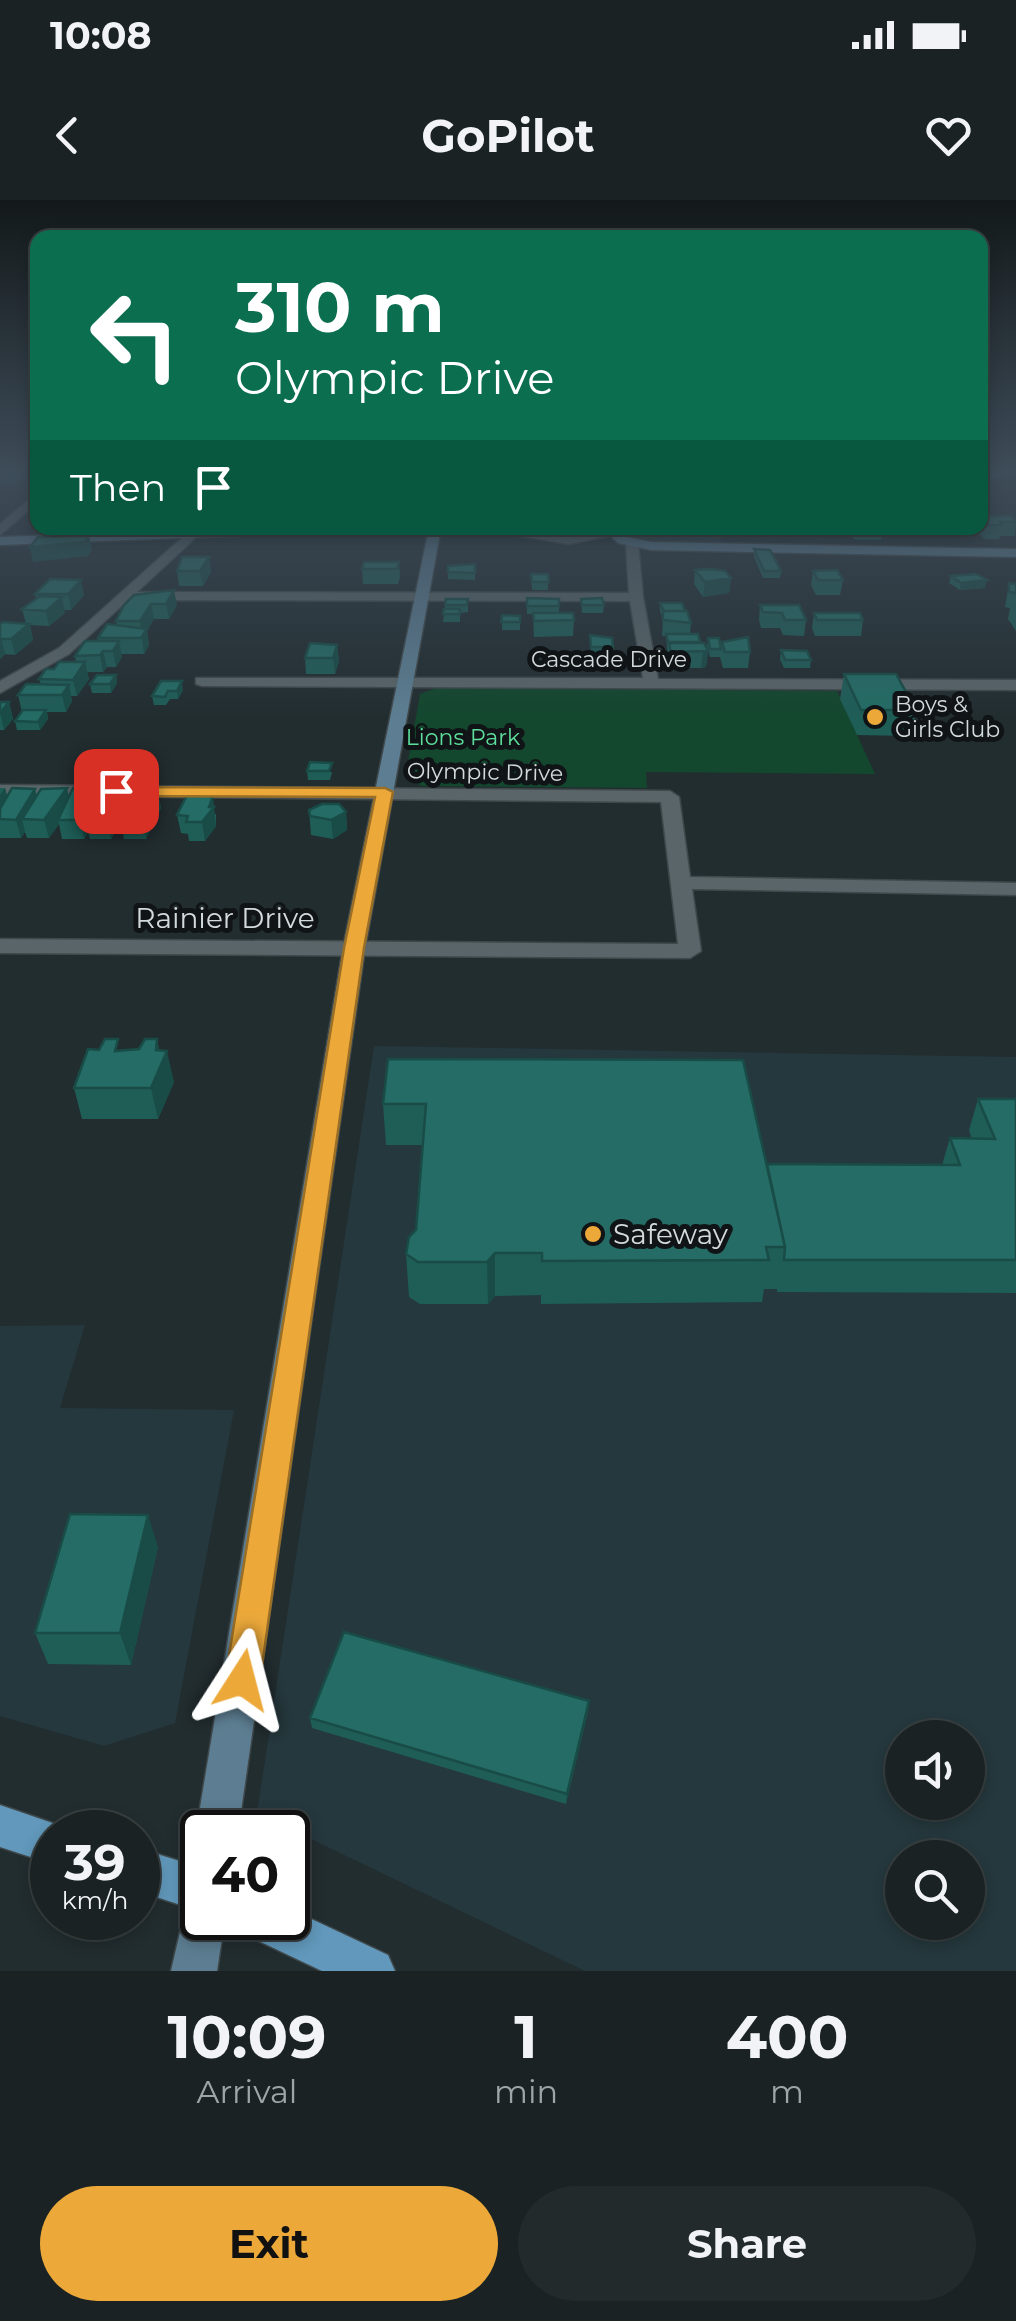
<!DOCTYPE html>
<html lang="en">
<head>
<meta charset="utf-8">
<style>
  body { margin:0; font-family:Montserrat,sans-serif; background:#232a2c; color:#f1f3f6; height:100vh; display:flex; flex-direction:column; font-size:38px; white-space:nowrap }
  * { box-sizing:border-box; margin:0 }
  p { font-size:32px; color:#9fa4a6 }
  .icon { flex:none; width:55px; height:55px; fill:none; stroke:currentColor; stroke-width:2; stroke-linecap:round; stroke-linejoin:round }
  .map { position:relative; height:1771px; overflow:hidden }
  .side { display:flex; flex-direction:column; background:#1a2224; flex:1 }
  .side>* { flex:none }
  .top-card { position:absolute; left:30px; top:30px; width:958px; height:305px; border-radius:20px; box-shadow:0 5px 15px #0003,0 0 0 2px #383f41; background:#0b6e4f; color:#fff; overflow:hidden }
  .controls { position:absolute; left:885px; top:1520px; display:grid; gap:20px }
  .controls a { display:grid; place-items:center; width:100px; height:100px; border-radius:50%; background:#1a2224; box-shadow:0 5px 15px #0003,0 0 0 2px #383f41; font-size:50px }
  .speed { position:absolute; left:30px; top:1610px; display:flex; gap:20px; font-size:50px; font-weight:700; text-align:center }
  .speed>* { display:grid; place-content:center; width:130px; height:130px; border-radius:50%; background:#1a2224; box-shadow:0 5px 15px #0003,0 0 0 2px #383f41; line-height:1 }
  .speed small { font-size:25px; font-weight:400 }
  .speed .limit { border:5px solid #111; border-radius:15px; background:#fff; color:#111 }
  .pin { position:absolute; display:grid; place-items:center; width:85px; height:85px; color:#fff; margin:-42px; border-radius:20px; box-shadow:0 5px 15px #0006 }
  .me { position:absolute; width:110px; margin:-55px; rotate:9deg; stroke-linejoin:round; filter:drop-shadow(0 0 8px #0008) }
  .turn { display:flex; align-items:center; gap:35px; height:210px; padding:0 40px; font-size:45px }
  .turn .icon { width:130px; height:130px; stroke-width:2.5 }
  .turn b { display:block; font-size:70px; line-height:85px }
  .then { display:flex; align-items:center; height:95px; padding:0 40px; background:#0003; gap:20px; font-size:38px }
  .eta { display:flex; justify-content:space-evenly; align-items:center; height:170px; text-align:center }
  .eta b { font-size:60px; font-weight:700; line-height:70px }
  .button { display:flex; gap:20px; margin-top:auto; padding:20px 40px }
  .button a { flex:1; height:115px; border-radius:60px; background:#eca93a; color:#111; font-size:40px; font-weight:700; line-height:115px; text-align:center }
  .button a+a { background:#232a2c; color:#f1f3f6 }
  .status { display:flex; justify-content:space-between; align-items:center; height:70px; padding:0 50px; background:#1a2224; direction:ltr }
  .status svg { height:28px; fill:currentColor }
  header { display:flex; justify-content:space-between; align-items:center; height:130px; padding:0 40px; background:#1a2224; font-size:45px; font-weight:700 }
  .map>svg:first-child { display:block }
  .built { fill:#25383d; fill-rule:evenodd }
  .green { fill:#13472e }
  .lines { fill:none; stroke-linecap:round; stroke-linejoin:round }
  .street-casing { stroke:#3f484b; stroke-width:3 }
  .secondary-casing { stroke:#3f484b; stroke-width:3 }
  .primary-casing { stroke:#3f484b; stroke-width:3 }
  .street { fill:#596568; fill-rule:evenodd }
  .secondary { fill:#5d7e92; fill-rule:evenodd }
  .primary { fill:#6198bb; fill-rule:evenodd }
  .wall { fill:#1f5d57 }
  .shaded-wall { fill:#194c47 }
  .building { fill:#246c65; stroke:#194c47; stroke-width:2.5 }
  .route { fill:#eca93a; stroke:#996e26; stroke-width:2.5 }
  .poi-dot { fill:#eca93a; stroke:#101416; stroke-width:4 }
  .labels { text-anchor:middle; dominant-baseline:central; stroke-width:10; stroke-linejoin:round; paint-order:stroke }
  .far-street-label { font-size:22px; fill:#d3dadb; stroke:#101416 }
  .far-poi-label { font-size:22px; fill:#d3dadb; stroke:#101416; text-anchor:start }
  .far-park-label { font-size:22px; fill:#5dde9c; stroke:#101416 }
  .street-label { font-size:28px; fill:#d3dadb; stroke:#101416 }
  .poi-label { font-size:28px; fill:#d3dadb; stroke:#101416; text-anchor:start }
</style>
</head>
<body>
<div class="status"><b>10:08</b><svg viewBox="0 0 49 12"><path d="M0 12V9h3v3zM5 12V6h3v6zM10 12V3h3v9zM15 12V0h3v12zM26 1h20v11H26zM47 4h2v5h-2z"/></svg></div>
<header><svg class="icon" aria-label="back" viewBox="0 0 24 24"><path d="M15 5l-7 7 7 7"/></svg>GoPilot<svg class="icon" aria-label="heart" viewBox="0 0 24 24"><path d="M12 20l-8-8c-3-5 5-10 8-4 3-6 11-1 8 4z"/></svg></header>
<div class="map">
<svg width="1016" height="1771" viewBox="0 0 1016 1771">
  <rect width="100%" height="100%" fill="#222d30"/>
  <path class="built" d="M625,328H716L723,344L646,342L635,338Z
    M374,846L1016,857V1771H585L257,1613ZM902,1538H968V1602H902ZM902,1658H968V1722H902Z
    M85,1125L60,1208L234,1210L175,1523L104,1546L0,1516V1126Z"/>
  <path class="green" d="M436,488L837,491L875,574L646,572L647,588L422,586L405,578L420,494Z"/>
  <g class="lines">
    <g class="street-casing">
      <path id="street" d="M38,292V302L0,335V324Z
        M193,328H206L137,392L629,393L626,343L632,339L638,343L643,397L658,479L1016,480V490L202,486L196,484V478H643L630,401L128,400L69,454L0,493V481L59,448Z
        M473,328H503L569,336L612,330L618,334L569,344Z
        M0,585L670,591L679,597L690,677L1016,683V695L692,689L701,751L690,758L0,753V739L678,744L661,602L0,595Z"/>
    </g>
    <g class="secondary-casing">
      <path id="secondary" d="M996,271H1016V274L980,280V274Z
        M254,328H342L336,332L0,345V337Z
        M429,328H441L365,748L238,1632H202V1647L196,1632L343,748Z
        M603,328H616L626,337L651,342L1016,349V357L651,350L618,343Z
        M202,1696V1718H225L217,1771H171L187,1702Z"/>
    </g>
    <g class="primary-casing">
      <path id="primary" d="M0,1605L67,1628L69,1632H52V1664L0,1647Z
        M138,1648L202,1668V1712L138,1691Z
        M288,1708L388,1755L395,1771H322L244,1734L238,1718H288Z"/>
    </g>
    <use href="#street" class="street"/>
    <use href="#secondary" class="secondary"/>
    <use href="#primary" class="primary"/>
  </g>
  <path class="wall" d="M0,271H22L23,276L16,283H0Z
    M980,316L1016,320L1015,336H1000L999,339H984L976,330L977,328H980Z
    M852,328L882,333L881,340H855L851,335Z
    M754,349L781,371L780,378H763L754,357Z
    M209,357L211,372L203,386H179L177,371Z
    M399,362L400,377L398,384H363L362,369Z
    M475,364V380L448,379V366Z
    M695,370L731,378L729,393L703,397L694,384Z
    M813,371L843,380L840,395H816L811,385Z
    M531,374H548V390H532Z
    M951,376L985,388L960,390L949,383Z
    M1016,382V431L1008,419L1010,408L1005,407L1009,383L1016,384Z
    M35,394L84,395L71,410H64L65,413L49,426L30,425L33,440L15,455L5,454L0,459V424H26L22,409L36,398Z
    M134,395L177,405L169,419H154L147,430L149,445L144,454H121L122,457L116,467H107L103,472H87L89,479L77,496H71L72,501L66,512H47L48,519L40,530H17L15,521L22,512L18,495L41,484L39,479L54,469L76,462L75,456L98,441V438L117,425L116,421Z
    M527,398L559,399V413L574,420L573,436L534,437L533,414H527Z
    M446,399H468V412L460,413V422H443Z
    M581,399L604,405L603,413H582Z
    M660,403L685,411L691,423L690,434L708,451L706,467L701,468H669L666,436H662L663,418L660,411Z
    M760,405L806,420L804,436L783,435L780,428H761L759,420Z
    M814,413L863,420L861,436H815L812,428Z
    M502,415L520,416V430H502Z
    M590,435L612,438V452L619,465L595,468L591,460Z
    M708,438L721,444L750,452L748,468H723L720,457H710L707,446Z
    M337,445L339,461L335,474H306L305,458Z
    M781,450L811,460L810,468H784L780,459Z
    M844,474L916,510L911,536L857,535L840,499Z
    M116,475L117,483L111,493H92L90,484Z
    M161,481L183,490L178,499H170L166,505H154L152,496Z
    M0,502H9L13,519L4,530H0Z
    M307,571L332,572L330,580H308Z
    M0,588H5L7,597L35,589L37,596L67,588L69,597L97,590L98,597L127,589L129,600L157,590L161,608L146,639H124L121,623L111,639H90L88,632L84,639H62L59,624L49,638H27L25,632L21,638H0Z
    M309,610L346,612L347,630L333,639L311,635Z
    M216,614V626L205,641H189L188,634L181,633L177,615Z
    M157,839L159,850L174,882L158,919H82L74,888L99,850L121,851L139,849Z
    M388,859L767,964L942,965L950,938L972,939L969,930L978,899H1016V1093L777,1092V1089H764L762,1102L541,1104V1095L495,1096L488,1104H420L409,1097L406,1054L416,1030L423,945H386L383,904Z
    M158,1347L131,1465L48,1464L35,1433Z
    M589,1501L588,1512L566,1604L312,1528L310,1518Z"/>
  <path class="shaded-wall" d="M15,271H22L23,276L16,283Z
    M89,336L92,350L88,356L33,362L30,347Z
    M209,357L211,372L203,386L200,371Z
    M731,378L729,393L703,397L705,382Z
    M81,380L84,395L71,410L68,394Z
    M987,380L985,388L960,390L961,383Z
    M174,390L177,405L169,419L166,404Z
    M62,397L65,413L49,426L46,411Z
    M151,404L154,419L147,430L149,445L144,454L140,421Z
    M29,424L33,440L15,455L11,439Z
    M1,438L5,454L0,459V439Z
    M119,441L122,457L116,467L113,451Z
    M337,445L339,461L335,474L333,458Z
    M103,451L107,467L103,472L100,455Z
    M708,451L706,467L701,468L703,452Z
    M619,457V465L595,468V459Z
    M85,462L89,479L77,496L73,480Z
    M116,475L117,483L111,493L110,484Z
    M182,481L183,490L178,499L177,491Z
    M69,485L72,501L66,512L62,495Z
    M9,502L13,519L4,530L0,513Z
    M46,510L48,519L40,530L38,522Z
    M5,588L10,607L0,619V595Z
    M67,588L71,607L58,620L59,624L49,638L44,620Z
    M35,589L40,608L22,619L25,632L21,638L16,620Z
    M127,589L131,607L121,620V623L111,639L108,620Z
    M97,590L101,608L86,620L88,632L84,639L80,620Z
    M157,590L161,608L146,639L143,620Z
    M213,596L216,626L205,641L202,622Z
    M346,612L347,630L333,639L331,620Z
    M157,839L162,863L167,851L174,882L158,919L151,888Z
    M495,1053V1096L488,1104L487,1062Z
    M148,1315L158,1347L131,1465L120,1433Z
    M589,1501L588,1512L566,1604L567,1594Z"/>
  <path class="building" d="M4,271H20L14,277H0Z
    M980,316H1012L1016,322H1000L1002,325H987Z
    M852,328H877L882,333H857Z
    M89,336L85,342L30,347L38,337Z
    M754,349L770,350L781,371H764Z
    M182,357H209L200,371H177Z
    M364,362H399L397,369H362Z
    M475,364V373L448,372V366Z
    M711,369L725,371L731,378L705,382L695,370Z
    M837,370L843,380H818L813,371Z
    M531,374H548L549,382H532Z
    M976,374L987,380L961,383L951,376Z
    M50,379L81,380L68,394H35Z
    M1009,383L1016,384V393L1009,392Z
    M174,390L166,404H151L140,421H116L124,405L134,395Z
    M40,396L62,397L46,411L22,409Z
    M527,398L559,399V406H527Z
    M602,398L604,405H582L581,399Z
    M446,399H468L467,405H445Z
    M660,403H682L685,411H664Z
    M760,405H799L806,420H785L782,413L763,412Z
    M444,409H460V414H443Z
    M663,411H687L691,423L663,420Z
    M533,413H573L574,420L534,421Z
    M814,413H860L863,420H817Z
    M502,415L520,416V422H501Z
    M3,422L29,424L11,439H0V424Z
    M107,424L147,429L141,438H98Z
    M666,434H698L700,442H668Z
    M590,435L612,438L613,447H591Z
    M748,437L750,452H725L722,442Z
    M708,438H719L721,449H710Z
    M85,441H119L113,451H103L100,455L75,456Z
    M310,443L337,445L333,458H305Z
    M673,443H704L708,451L671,452L669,444Z
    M781,450L807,451L811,460H785Z
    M591,452H619V457L595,459Z
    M59,462H85L73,480L39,479L46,469H54Z
    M844,474H896L916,510H861Z
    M97,475H116L110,484H90Z
    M161,481H182L177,491H168L165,497L152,496Z
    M26,484L69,485L62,495H18Z
    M0,502H9L0,513Z
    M23,510H46L38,522L15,521Z
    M310,562L332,563L329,571H307Z
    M12,588L35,589L16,620L0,619V609Z
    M67,588L44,620L22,619L41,589Z
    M73,588L97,590L80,620H58Z
    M134,588L157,590L143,620H121Z
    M127,589L108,620H86L102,590Z
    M187,595L213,596L209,607H214L202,622H186L188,616L177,615Z
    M322,604H339L346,612L331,620L310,616L309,610Z
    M105,839H118L115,851L139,849L145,839H157L156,850L167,851L151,888H74L88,849L99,850Z
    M388,859L743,860L785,1047H766L769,1060L542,1061V1053H495L487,1062H418L406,1054L409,1037L416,1030L426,904H383Z
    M978,899H1016V1060H784L785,1047L767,964L960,965L950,938L995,939Z
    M70,1314L148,1315L120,1433H35Z
    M344,1432L589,1501L567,1594L310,1518Z"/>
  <linearGradient id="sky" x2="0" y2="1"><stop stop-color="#13191a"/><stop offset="0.52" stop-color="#3e4c59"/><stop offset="1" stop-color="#3e4c59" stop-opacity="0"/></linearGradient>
  <rect width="1016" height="519" fill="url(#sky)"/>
  <path class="route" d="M110,587L385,588L393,592L364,748L260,1480L255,1492L242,1497L230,1492L225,1480L344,748L375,597L116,596L110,594Z"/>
  <g class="poi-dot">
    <circle cx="875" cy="517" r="10"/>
    <circle cx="593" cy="1034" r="10"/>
  </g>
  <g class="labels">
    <g class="far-street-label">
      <text x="609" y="459">Cascade Drive</text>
      <text transform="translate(485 572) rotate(1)">Olympic Drive</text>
    </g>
    <g class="far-poi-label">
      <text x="895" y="504">Boys &amp;<tspan x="895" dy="25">Girls Club</tspan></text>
    </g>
    <g class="far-park-label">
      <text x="463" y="537">Lions Park</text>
    </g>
    <g class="street-label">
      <text x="225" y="718">Rainier Drive</text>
    </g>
    <g class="poi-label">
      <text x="613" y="1034">Safeway</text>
    </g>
  </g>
</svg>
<div class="controls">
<a><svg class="icon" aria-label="sound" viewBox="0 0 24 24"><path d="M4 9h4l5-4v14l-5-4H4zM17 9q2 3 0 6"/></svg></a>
<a><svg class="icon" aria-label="search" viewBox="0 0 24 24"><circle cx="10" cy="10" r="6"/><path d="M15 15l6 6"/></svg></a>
</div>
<div class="speed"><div>39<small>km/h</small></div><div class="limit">40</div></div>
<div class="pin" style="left:116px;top:591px;background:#d93025"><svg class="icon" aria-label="arrive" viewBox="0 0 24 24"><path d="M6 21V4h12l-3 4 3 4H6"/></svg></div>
<svg class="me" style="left:242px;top:1480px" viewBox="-20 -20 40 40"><path d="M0-17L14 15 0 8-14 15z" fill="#eca93a" stroke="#fff" stroke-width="4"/></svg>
<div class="top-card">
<div class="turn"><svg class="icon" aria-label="left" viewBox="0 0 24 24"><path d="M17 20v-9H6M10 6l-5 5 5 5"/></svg><div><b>310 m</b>Olympic Drive</div></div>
<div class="then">Then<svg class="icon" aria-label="arrive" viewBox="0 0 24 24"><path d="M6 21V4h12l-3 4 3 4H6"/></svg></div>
</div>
</div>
<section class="side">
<div class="eta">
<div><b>10:09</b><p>Arrival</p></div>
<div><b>1</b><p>min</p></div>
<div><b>400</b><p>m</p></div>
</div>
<div class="button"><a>Exit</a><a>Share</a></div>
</section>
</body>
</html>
